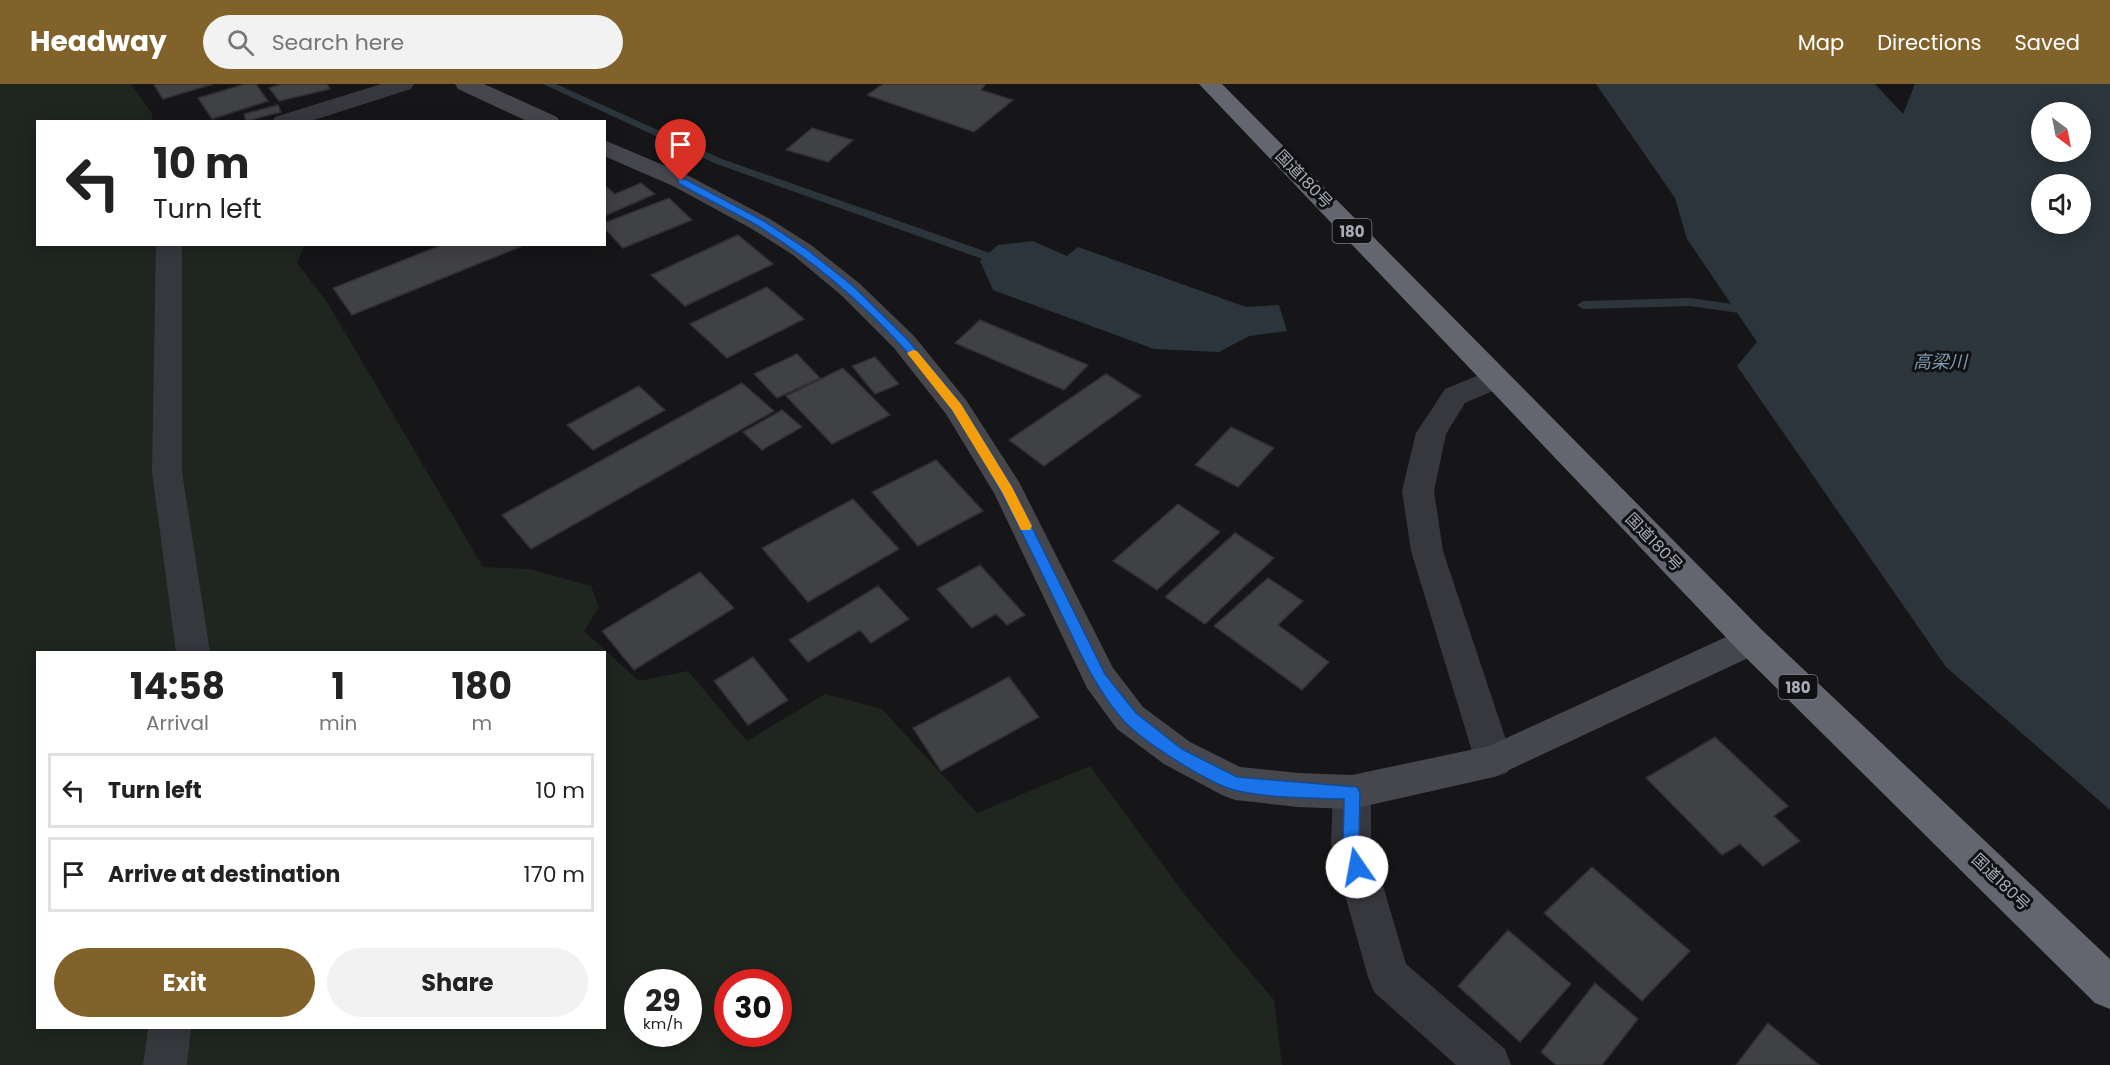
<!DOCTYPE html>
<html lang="en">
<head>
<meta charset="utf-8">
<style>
  body { margin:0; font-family:Poppins,"Noto Sans JP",sans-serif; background:#f2f2f2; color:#222; height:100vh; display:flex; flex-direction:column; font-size:22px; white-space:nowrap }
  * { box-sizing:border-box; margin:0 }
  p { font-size:20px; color:#767676 }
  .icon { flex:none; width:33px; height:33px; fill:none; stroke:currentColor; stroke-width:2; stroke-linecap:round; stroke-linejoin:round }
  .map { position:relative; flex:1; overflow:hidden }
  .sheet { position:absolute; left:36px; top:567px; width:570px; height:378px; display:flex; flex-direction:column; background:#fff; border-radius:0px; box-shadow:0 3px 15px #0003 }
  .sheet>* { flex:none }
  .top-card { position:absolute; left:36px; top:36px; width:570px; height:126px; border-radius:0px; box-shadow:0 3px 15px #0003; background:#fff; color:#222; overflow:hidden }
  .needle { width:39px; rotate:148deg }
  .fabs { position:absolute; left:2031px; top:18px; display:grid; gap:12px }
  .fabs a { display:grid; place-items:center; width:60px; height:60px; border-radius:50%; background:#fff; box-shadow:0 3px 15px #0003; font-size:30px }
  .speed { position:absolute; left:624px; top:885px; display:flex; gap:12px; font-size:30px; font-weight:700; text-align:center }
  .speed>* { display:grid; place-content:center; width:78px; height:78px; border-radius:50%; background:#fff; box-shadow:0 3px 15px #0003; line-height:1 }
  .speed small { font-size:15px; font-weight:400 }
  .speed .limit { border:9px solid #d22; background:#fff; color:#111 }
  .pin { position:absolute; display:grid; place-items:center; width:51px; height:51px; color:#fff; margin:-62px -26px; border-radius:50% 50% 50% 0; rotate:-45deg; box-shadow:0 0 6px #0007 }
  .pin .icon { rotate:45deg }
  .me { position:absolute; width:66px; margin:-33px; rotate:348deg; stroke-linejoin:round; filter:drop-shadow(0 0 4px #0008) }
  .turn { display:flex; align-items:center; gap:21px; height:126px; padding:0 18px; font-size:27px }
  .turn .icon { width:78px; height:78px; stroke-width:2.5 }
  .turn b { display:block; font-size:42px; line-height:51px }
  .eta { display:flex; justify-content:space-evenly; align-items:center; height:102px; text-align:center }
  .eta b { font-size:36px; font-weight:700; line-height:42px }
  .cta { display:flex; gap:12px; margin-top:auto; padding:12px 18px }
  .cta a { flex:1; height:69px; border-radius:36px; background:#80622a; color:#fff; font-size:24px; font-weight:700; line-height:69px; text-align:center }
  .cta a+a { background:#f2f2f2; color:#222 }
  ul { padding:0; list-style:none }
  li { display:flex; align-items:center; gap:18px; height:75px; margin:0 12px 9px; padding:0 6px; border:3px solid #e0e0e0; border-radius:0px }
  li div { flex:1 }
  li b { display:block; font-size:22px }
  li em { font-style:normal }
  header { display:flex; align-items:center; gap:36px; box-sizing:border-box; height:84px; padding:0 30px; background:#80622a; color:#fff }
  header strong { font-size:28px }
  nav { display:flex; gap:33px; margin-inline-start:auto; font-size:21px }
  .search { width:420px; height:54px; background:#f2f2f2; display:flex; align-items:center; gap:15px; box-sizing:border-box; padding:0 21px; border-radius:33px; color:#767676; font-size:22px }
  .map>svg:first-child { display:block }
  .green { fill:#1e261f; fill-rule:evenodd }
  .water { fill:#2c353c; fill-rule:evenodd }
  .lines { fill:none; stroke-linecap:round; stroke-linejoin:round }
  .stream { fill:#2c353c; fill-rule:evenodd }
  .building { fill:#404145; stroke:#303034; stroke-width:1.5 }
  .street { fill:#37383d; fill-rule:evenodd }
  .secondary { fill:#45474d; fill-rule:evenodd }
  .highway { fill:#63666e; fill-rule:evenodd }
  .route { fill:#1a73e8; stroke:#114b97; stroke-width:1.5 }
  .slow { fill:#f59e0b }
  .labels { text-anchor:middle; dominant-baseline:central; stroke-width:6; stroke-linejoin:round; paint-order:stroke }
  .shield { fill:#111113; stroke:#7b7e86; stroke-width:1.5 }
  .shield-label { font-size:15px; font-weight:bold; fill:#a8adb8 }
  .street-label { font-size:16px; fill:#a8adb8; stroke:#111113 }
  .water-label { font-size:18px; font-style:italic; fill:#7f9bb3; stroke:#111113 }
</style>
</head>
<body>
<header>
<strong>Headway</strong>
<div class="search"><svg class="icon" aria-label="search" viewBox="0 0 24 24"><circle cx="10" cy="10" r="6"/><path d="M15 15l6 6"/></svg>Search here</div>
<nav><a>Map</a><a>Directions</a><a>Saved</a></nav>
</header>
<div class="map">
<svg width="2110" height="981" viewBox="0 0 2110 981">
  <rect width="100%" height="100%" fill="#161618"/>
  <path class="green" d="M0,0H131L152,30V37L38,38V160L305,161L297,179L327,218L483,483L529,485L591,502L599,523L584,547L639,597L688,587L747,657L825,610L882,625L977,729L1090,682L1188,815L1274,916L1282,981H0ZM38,568H604V944H38ZM638,898H688V950H638ZM728,898H778V950H728Z"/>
  <path class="water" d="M1596,0H1875L1903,30L1915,0H2110V726L1946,583L1737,282L1757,258L1687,155L1675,114ZM2042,28H2080V68H2042ZM2042,100H2080V140H2042Z
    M1033,157L1067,172L1078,163L1246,223L1279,221L1287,247L1249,252L1219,268L1154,265L993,206L980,177L998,161Z"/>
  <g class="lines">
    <path class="stream" d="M543,0H556L722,75L1010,176L1012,179L1006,183L1002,182L714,79Z
      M1690,214L1753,223L1759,227L1753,231L1690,222L1583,225L1577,221L1583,217Z"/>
  </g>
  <path class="building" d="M156,0H213L163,15L154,1Z
    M245,0H256L268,17L212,35L198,14Z
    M281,0H327L330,5L279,17L269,4Z
    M883,0H986L981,6L1013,16L974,48L867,11Z
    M278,21L281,28L246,37L244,30Z
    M812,44L853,56L828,78L786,66Z
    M641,99L655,110L604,132V101L615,110Z
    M669,114L692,136L623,164L604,144V139Z
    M738,151L773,180L685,222L651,191Z
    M444,160H527L352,231L333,204Z
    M767,203L804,235L727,274L690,240Z
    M980,236L1088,281L1064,306L955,259Z
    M797,270L820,294L777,314L754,290Z
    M875,273L899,300L875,310L852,282Z
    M843,284L890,331L832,360L786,312Z
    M1106,290L1141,312L1044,382L1009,356Z
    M742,299L774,327L531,465L502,431Z
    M639,302L665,326L593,366L567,341Z
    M782,326L802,343L762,366L743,348Z
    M1231,343L1274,364L1238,403L1195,381Z
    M936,376L983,427L918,462L872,408Z
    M853,415L899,465L808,518L762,464Z
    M1178,420L1220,448L1157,506L1113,477Z
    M1235,449L1274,474L1205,540L1165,513Z
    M980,481L1025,531L1007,541L996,530L972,544L937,505Z
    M700,488L734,524L634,586L602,547Z
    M1268,494L1303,517L1278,541L1329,578L1302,606L1214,542Z
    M878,502L909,535L871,559L860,546L808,578L789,556Z
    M753,573L788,616L748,641L714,597Z
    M1009,593L1039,633L941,687L913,644Z
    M1715,653L1788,722L1774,732L1800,757L1763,782L1740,760L1722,771L1646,694Z
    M1592,783L1690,867L1642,917L1544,829Z
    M1508,846L1571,900L1520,958L1458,902Z
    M1595,899L1638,935L1602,981H1556L1541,968Z
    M1768,939L1819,981H1736Z"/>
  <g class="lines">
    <path class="street" d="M381,0H414L411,5L308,38H272L275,33Z
      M156,160H182V388L210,568H176L152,388Z
      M1494,285L1504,288L1508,295L1504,302L1465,319L1446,350L1434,407L1443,467L1513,677L1507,689L1494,693L1481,689L1475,677L1411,467L1402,407L1416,349L1445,305Z
      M1352,691L1365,696L1371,708V761L1406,880L1505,965L1511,981H1456L1374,908L1368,893L1331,761L1333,708L1339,696Z
      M148,944H191L187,981H143Z"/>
    <path class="secondary" d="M455,0H484L557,33L560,38H529L458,5Z
      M604,56L689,92L770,135L811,161L859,199L914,252L966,316L1019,398L1113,584L1143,623L1190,658L1240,683L1298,689L1352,691L1489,662L1739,547L1751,543L1763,547L1768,557L1763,567L1494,693L1352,725L1298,723L1235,716L1222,711L1164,680L1117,645L1087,604L994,409L946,330L894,264L841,211L793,171L752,145L673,102L604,72Z"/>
    <path class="highway" d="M1199,0H1222L1763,547L2110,875V925L2095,919L1739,567Z"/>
  </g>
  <path class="route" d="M678,95H685L764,137L805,164L853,202L908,256L961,320L1012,403L1105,590L1136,629L1182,665L1237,693L1357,703L1360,708L1359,761L1365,783L1363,789L1357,791L1351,789L1343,761L1344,715C1310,714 1265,714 1234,706C1208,699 1142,657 1124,637C1094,604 1077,561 1057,521C1025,455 994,387 952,326C903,254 833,189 758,142C732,127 704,114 678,99Z"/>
  <path class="slow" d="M913,266L917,267L961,320L1012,403L1032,442L1030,446H1021L1002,408L952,326L907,269Z"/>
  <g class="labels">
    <g class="shield">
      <rect x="1332.5" y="135" width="39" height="24" rx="4.5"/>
      <rect x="1778.5" y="591" width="39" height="24" rx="4.5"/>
    </g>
    <g class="shield-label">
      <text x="1352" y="147">180</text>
      <text x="1798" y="603">180</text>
    </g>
    <g class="street-label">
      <text transform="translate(1304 95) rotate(46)">国道180号</text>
      <text transform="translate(1654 458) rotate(46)">国道180号</text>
      <text transform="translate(2001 798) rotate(44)">国道180号</text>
    </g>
    <g class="water-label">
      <text x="1940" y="277">高梁川</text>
    </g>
  </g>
</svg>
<div class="fabs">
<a><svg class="needle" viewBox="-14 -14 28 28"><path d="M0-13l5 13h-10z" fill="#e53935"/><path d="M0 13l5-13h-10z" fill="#767676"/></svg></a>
<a><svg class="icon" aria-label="sound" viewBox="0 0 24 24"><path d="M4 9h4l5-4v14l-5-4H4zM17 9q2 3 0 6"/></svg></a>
</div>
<div class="speed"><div>29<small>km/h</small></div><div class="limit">30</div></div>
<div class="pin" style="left:681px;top:97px;background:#d93025"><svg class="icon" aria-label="arrive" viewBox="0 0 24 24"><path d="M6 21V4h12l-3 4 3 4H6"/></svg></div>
<svg class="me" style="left:1357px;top:783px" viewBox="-20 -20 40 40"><circle r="19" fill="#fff"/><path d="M0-13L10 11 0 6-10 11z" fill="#1a73e8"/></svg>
<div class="top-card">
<div class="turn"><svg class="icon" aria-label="left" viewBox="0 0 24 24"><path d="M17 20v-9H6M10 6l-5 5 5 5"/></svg><div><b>10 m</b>Turn left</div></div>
</div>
<section class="sheet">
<div class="eta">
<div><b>14:58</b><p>Arrival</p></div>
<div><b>1</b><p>min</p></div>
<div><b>180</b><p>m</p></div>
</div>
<ul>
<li><svg class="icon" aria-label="left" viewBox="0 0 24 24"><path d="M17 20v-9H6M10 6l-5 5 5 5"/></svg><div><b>Turn left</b></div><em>10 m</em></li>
<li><svg class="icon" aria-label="arrive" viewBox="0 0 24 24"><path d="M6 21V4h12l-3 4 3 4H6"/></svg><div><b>Arrive at destination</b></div><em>170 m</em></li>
</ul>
<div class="cta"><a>Exit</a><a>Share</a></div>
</section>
</div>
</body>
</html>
